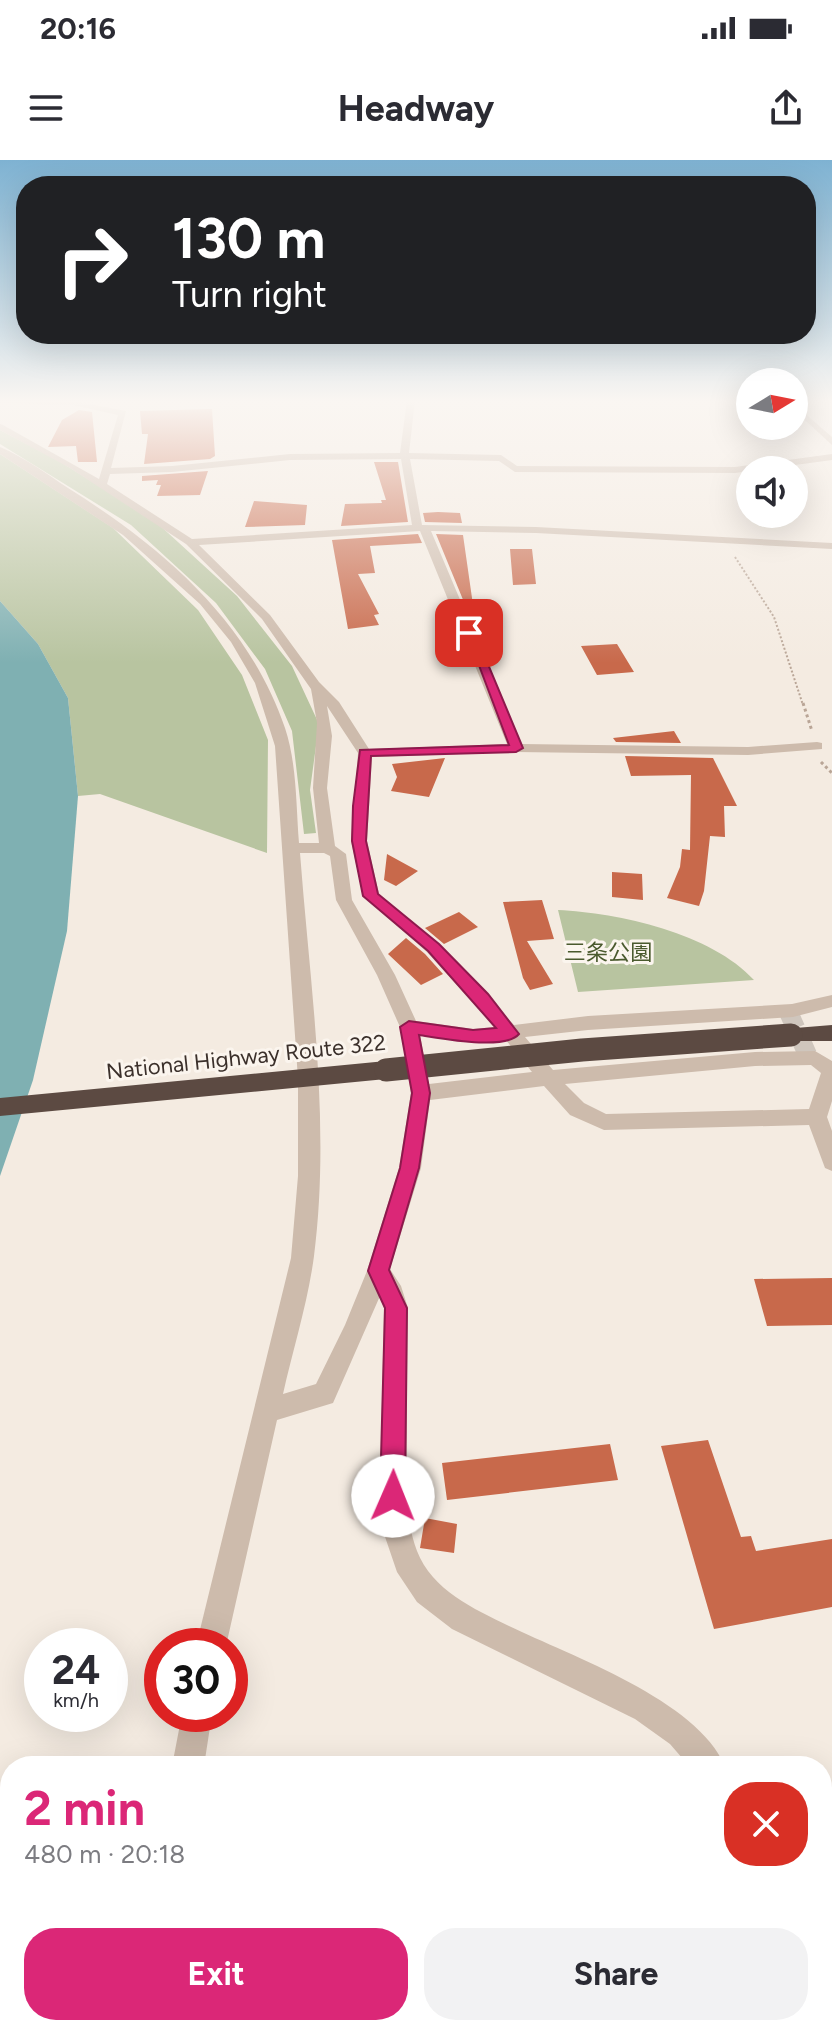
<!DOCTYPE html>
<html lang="en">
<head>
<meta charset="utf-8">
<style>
  body { margin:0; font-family:Figtree,"Noto Sans JP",sans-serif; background:#f2f2f3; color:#2b2b33; height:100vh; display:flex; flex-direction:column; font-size:30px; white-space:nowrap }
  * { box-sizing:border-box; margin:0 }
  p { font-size:26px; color:#7c7c81 }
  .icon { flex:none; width:44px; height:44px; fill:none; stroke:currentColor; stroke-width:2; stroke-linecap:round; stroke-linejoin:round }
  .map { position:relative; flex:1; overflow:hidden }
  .panel { position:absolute; left:0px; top:1596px; width:832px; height:280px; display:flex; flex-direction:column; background:#fff; border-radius:32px 32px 0 0; box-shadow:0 8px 32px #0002 }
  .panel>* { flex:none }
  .banner { position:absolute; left:16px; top:16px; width:800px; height:168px; border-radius:32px; box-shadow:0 8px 32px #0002; background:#202124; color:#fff; overflow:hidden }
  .needle { width:52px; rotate:80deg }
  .buttons { position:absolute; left:736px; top:208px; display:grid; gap:16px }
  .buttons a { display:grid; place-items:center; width:72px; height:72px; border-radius:50%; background:#fff; box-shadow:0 8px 32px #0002; font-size:40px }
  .speed { position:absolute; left:24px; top:1468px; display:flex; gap:16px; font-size:40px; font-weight:700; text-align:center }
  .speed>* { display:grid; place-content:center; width:104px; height:104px; border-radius:50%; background:#fff; box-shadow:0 8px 32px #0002; line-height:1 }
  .speed small { font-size:20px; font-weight:400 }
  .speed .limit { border:12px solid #d22; background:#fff; color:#111 }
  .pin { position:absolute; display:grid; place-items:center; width:68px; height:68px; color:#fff; margin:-34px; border-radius:16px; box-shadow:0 4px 12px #0006 }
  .me { position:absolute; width:88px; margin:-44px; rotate:1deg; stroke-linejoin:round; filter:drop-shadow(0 0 6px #0008) }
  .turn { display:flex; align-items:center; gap:28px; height:168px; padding:0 24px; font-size:36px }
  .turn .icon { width:104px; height:104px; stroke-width:2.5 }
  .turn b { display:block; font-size:56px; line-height:68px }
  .round { display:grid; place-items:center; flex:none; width:84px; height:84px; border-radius:32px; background:#f2f2f3 }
  .head { display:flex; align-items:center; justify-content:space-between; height:136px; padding:0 24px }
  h1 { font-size:48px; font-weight:700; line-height:60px; color:#db2777 }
  .cta { display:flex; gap:16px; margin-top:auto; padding:16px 24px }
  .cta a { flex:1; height:92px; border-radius:32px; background:#db2777; color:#fff; font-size:32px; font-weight:700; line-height:92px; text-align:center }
  .cta a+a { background:#f2f2f3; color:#2b2b33 }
  .status { display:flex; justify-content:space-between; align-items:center; height:56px; padding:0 40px; background:#fff; direction:ltr }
  .status svg { height:22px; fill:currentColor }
  header { display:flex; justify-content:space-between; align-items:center; height:104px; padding:0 24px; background:#fff; font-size:36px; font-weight:700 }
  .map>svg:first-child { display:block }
  .green { fill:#b8c4a0 }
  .water { fill:#7fb0b2 }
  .building { fill:#c8694b }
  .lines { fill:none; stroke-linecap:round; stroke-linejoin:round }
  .minor-tunnel { stroke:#cfc6bd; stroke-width:19; stroke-dasharray:19 10; stroke-linecap:butt }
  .path-far1 { stroke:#b9a596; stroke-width:2; stroke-dasharray:2 2; stroke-linecap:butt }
  .path { stroke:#b9a596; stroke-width:3; stroke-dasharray:3 3; stroke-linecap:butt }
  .minor { fill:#cdbbac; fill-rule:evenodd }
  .highway { fill:#5c4a42; fill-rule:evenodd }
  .highway-bridge { stroke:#5c4a42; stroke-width:23 }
  .route { fill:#db2777; stroke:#8e194d; stroke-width:2 }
  .labels { text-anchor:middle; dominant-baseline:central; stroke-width:6; stroke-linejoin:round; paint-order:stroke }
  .park-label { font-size:22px; fill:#4a5a2e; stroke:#fbf5ee }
  .street-label { font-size:22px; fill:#3b302b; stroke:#fbf5ee }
</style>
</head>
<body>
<div class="status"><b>20:16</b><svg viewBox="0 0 49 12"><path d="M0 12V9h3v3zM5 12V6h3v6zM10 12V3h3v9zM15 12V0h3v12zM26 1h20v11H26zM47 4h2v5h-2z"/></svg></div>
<header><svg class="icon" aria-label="menu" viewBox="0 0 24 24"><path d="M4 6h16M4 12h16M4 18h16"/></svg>Headway<svg class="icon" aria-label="share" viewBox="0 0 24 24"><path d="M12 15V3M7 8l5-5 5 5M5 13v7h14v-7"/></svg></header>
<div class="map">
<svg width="832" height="1876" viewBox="0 0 832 1876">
  <rect width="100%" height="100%" fill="#f4ebe1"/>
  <path class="green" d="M0,270L59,301L155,361L237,436L292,506L319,564L310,630L316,673L304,674L292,571L265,509L216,443L131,365L0,284Z
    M0,294L113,368L198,450L242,515L268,580L267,693L100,634L78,636L68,538L38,484L0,441Z
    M558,750C619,753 711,773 754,820L578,832Z"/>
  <path class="water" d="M0,441L38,484L68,538L78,636L67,771L33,920L0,1016Z"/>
  <path class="building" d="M212,249L215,296L210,299L144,304L148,274H142L140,251Z
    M79,250L92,252L97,302H78L76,286L48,287L62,260Z
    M374,302H398L408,362L341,366L345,344L382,343L381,340H386Z
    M208,311L200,335L157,336L161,325H156L158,320L142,321V316Z
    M254,341L307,345L305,365L245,367Z
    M438,352L460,353L462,363L425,362L423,353Z
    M418,374L422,383L370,386L375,413L358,414L379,454L374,455L379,465L348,469L332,380Z
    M436,374L463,375L473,445L466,447Z
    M510,389H532L536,424L513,425Z
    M617,484L634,512L597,515L581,486Z
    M674,571L681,583L616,582L613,578Z
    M625,596L713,598L737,646H724L725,677L710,676L704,731L699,746L667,738L680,707L682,689L690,690L691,615L631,616Z
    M445,598L429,637L391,631L397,617L392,604Z
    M387,694L418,711L396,726L384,720Z
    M612,712L642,714L643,740L612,737Z
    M542,740L554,779L527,781L553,824L530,830L523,818L503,742Z
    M459,752L478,767L444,784L425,768Z
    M406,778L425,794L443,814L421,825L388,794Z
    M832,1118V1165L767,1166L754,1119Z
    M708,1280L741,1377L751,1376L756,1391L832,1379V1447L714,1469L661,1286Z
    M610,1284L618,1320L447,1340L442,1303Z
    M425,1358L457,1364L454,1393L420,1388Z"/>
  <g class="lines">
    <path class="minor-tunnel" d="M788,851L809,898"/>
    <path class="path-far1" d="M735,397L774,457L803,545"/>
    <path class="path" d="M803,543L812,571
      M821,602L832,613"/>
    <path class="minor" d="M0,240L73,241L126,251L111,308L172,306L290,294L400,293L407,240H415L409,293L501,295L517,306L735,307L832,294V300L735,313L515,312L499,301L410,299L422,365L536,367L832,383V389L536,373L431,371L521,584L748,587L817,582L822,583V589L748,595L516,592L372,597L367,681L379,734L439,784L514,865L588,856L792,844L832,835V847L793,857L588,870L525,877L553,910L755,892L815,891L832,901V941L827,957L832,971V1011L825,1008L809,965L604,970L570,955L544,926L430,940L421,1008L390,1109L401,1126L408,1148C407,1191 407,1233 407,1276C407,1315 403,1354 417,1391C432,1430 474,1449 509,1466C571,1496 697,1540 725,1606H689L670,1584L635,1559L452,1469L417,1442L397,1412L382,1368L380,1336L384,1148L380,1136L333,1243L277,1260L226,1486H196L291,1098L298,1016V919L275,586L255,523L231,482L200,444L123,375L0,294V287C24,297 47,314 68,328C162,387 248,460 285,568C297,604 296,646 299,683H319L313,628L317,563L311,529L262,459L186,384L70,308L0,270V264L3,265L99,319L118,255L73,245L0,243ZM401,299L412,365L192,379L107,324L110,314L172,312L290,300ZM420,371L507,584L369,589L339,542L319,522L270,455L199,385ZM327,546L358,593L351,681L363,736L427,792L495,867L473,869L416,861L395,815L352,740L346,694L335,686L327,628L332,576ZM300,693H324L330,696L336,740L377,815L400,867L411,933L399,1008L367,1111L345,1165L316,1224L283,1234C293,1189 308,1142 314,1096C331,963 310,826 300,693ZM420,875L473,883L505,879L532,912L429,924ZM811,905L821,913L809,949L606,954L584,943L565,924L755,906Z
      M794,244L832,277V285L794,250Z
      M182,1554H212L204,1606H172Z
      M822,1849L832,1853V1876H806L802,1866H822Z
      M124,1866H160L158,1876H122Z"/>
    <path class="highway" d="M832,865V881H783L780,875L783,869Z
      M386,901L394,904L398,910L394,916L386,919L0,956V938Z"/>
    <path class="highway-bridge" d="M386,910L582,890L791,875"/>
  </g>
  <linearGradient id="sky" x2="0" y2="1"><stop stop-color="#7eb2d2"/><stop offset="0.48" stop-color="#faf6f2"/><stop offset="1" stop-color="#faf6f2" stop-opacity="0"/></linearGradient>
  <rect width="832" height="503" fill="url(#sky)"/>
  <path class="route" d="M466,471L475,473L523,588L516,592L371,596L366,681L378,734L439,784L488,834L519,874C505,891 440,878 419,875L430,933L419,1008L389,1110L407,1148L405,1336L401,1344L393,1348L384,1344L380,1336L385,1148L368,1111L400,1008L412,933L400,867L409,861L473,870L496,868L428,791L363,736L352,681L353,646L360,590L509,585Z"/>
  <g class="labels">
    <g class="park-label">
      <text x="608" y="792">三条公園</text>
    </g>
    <g class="street-label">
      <text transform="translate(246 897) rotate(-6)">National Highway Route 322</text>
    </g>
  </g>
</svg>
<div class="buttons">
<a><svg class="needle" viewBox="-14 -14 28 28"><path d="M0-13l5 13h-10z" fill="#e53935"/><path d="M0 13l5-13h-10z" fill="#7c7c81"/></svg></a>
<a><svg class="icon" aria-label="sound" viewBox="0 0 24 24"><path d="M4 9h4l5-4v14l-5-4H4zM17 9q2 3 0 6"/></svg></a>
</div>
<div class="speed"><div>24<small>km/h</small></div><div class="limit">30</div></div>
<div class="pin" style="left:469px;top:473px;background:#d93025"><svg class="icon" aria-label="arrive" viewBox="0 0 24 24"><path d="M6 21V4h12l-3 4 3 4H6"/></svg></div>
<svg class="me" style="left:393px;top:1336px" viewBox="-20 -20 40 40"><circle r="19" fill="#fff"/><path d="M0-13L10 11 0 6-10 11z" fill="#db2777"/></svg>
<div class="banner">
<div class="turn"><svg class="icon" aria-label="right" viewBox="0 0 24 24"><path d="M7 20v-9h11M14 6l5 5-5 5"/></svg><div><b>130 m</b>Turn right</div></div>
</div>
<section class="panel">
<div class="head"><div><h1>2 min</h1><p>480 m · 20:18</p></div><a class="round" style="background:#d93025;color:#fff"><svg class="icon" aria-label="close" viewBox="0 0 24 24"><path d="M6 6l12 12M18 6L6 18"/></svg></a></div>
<div class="cta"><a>Exit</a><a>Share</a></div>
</section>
</div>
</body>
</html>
